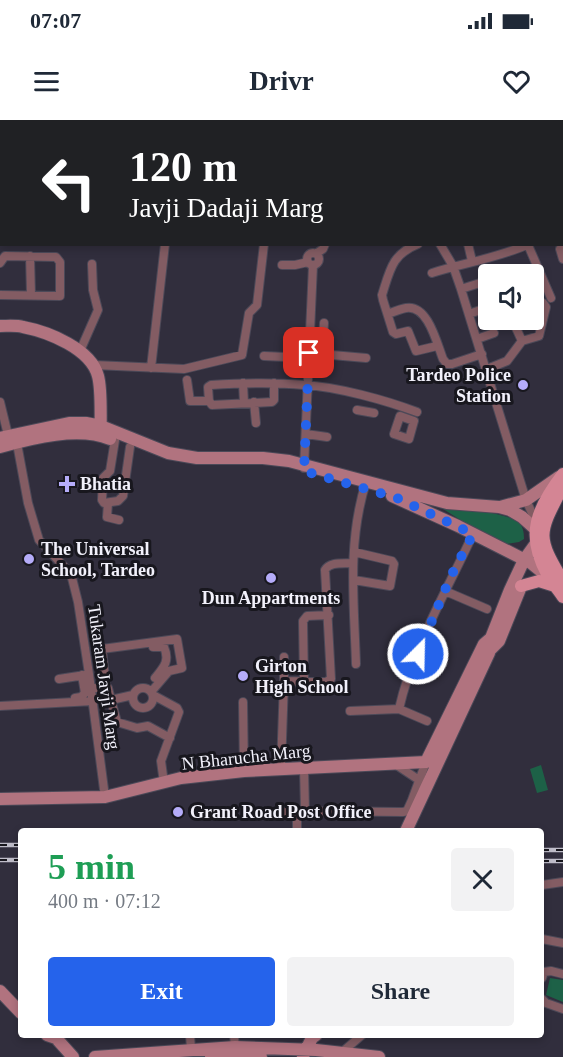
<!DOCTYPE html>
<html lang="en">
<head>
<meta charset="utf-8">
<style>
  body { margin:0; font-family:Georgia,serif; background:#f2f2f3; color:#1f2937; height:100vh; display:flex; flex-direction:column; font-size:22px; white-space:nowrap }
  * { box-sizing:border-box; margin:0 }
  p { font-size:20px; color:#747a83 }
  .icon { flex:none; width:33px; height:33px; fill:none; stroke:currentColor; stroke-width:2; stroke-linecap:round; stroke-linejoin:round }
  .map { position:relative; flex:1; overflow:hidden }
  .details { position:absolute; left:18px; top:708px; width:526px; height:210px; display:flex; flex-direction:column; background:#fff; border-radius:6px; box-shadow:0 3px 9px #0003 }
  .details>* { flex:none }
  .hud { position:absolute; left:0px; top:0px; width:564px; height:126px; box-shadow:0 3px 9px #0003; background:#202124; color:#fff; overflow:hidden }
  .buttons { position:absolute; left:478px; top:144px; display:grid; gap:12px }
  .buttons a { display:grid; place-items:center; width:66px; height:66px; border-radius:6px; background:#fff; box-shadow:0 3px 9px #0003; font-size:30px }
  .pin { position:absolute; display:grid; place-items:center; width:51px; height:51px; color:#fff; margin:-26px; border-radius:12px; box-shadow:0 3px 9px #0006 }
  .me { position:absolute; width:66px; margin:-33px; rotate:23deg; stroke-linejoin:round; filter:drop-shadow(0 0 4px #0008) }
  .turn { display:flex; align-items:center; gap:21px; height:126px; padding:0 30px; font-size:27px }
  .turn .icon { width:78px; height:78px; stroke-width:2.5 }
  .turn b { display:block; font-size:42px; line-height:51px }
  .round { display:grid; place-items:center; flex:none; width:63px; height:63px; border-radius:6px; background:#f2f2f3 }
  .headline { display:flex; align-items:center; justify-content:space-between; height:102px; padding:0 30px }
  h1 { font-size:36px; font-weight:600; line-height:45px; color:#1e9e55 }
  .primary-button { display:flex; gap:12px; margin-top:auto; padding:12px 30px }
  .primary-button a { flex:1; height:69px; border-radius:6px; background:#2563eb; color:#fff; font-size:24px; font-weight:600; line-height:69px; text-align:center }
  .primary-button a+a { background:#f2f2f3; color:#1f2937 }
  .status { display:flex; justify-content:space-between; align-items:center; height:42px; padding:0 30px; background:#fff; direction:ltr }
  .status svg { height:16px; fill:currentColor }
  header { display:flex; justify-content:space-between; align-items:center; height:78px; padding:0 30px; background:#fff; font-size:27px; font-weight:600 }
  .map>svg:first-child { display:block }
  .green { fill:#1d6147 }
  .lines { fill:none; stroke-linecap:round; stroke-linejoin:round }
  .street-casing { stroke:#4c4958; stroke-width:10 }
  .secondary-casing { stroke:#4c4958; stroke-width:14 }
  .primary-casing { stroke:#4c4958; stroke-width:14 }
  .street { stroke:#835c63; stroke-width:8 }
  .secondary { stroke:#b1737f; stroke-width:12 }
  .primary { stroke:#d48594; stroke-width:12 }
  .rail-casing { stroke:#bfbdc9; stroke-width:4.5 }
  .rail { stroke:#18171e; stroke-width:2; stroke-dasharray:7; stroke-linecap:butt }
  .route { stroke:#2563eb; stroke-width:10; stroke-dasharray:0 18 }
  .poi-dot { fill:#b5acf9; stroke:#18171e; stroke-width:2 }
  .labels { text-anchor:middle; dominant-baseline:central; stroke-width:6; stroke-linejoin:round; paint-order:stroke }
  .poi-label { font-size:18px; font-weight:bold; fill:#f2f1fb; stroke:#18171e; text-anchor:start }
  .street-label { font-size:18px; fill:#f2f1fb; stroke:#18171e }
</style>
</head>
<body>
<div class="status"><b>07:07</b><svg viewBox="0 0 49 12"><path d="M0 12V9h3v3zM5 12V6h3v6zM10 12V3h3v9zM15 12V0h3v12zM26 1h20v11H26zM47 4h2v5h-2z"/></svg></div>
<header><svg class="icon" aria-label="menu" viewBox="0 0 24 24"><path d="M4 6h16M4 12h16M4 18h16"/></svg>Drivr<svg class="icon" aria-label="heart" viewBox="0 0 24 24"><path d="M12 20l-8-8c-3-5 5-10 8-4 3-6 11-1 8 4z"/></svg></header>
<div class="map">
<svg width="563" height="937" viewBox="0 0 563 937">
  <rect width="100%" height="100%" fill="#312e3d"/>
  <path class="green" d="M437,385C455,388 506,392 518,402C523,406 524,412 524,419L519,422L507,424L462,401Z
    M541,645L548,670L537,673L530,649Z
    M550,858L563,860V882L546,875Z"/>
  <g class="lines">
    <g class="street-casing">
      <path id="street" d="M354,0L355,2
        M144,2V0
        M391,2L392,0
        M418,124C392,134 390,150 382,175L383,180L393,212L396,214L408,211L416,231L437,226
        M440,124L453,146L461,169L526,380L537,404
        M468,124L472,141
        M528,125L551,178
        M563,127L560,129L563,139
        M307 139a6 6 0 1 1 12 0a6 6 0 1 1-12 0Z
        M317,133L323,129L325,124
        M30,136L31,175
        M0,143L5,136L56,137L60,142V176L0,175
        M282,145H295L308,142
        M432,153C464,143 498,138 529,124
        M461,169L480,163
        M388,194C393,192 400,189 406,188C428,184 437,224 443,239L447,244H452L482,234
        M469,194L489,187
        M519,200L516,208L522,221
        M477,219L494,213
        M80,231L98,190L93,170L92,144
        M309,233L366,238
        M322,234L324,203
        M264,236L308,238
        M94,245L184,249L242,235L249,193L257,185L264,124
        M151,248L165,124
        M487,249L507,241L522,221L539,216L546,187L543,183L534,179
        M187,260L190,281H209L212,285L272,282L274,280V263
        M243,263L244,283
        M209,281L208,267L211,265C242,263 273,262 304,265C338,267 385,280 417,292
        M0,282L8,315
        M254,282L256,303
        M357,290L374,293
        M400,296L414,301L409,319L394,314Z
        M306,314L327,317
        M16,318L28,383L39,420L71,454L78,482L89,554L105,677
        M115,320L110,351L103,358L102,380L104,383L118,381L123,376L130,327
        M304,348L313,145
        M108,383L107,397L119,400
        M354,432L392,441L394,444L390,466L354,460
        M445,471L487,489
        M153,527H164C170,541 164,547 155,558
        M284,537V561
        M356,544C354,481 347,423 366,362
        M59,559L85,555
        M304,562L303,501L307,496L329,495
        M106,567L102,529L177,519L182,548L169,551L151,572
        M133 578a10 10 0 1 1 20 0a10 10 0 1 1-20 0Z
        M91,568H108L111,580L133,575
        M153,575L177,588L179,592L161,641L164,663
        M75,578L81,577L85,573L82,555
        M111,580L117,602L137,608L148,606L170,618
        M243,582L244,651
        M0,586L93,581
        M399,589C413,527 447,471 473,414
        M350,591L399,589L427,601
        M395,644L419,660
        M281,648L284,561L326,562L331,559L325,450C330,441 344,444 353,443
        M304,648L305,691L403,692L407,691L412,680L426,642
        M282,692L305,691
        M297,692V709
        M542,765L563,762
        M542,819L563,823
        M542,858L544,852L551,851L563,854
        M542,879L546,883L563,889
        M190,915L191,929
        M234,915L235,927
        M341,933L362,915"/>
    </g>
    <g class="secondary-casing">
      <path id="secondary" d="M0,206C8,206 16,205 23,207C49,212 91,229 98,256C102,271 100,296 101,312
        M0,318L69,303H86L101,306L168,333L197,338H263L289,341L447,383L499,387L510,390L522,397L542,415L524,440L510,470L491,518L489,533L406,711
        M0,327C32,318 79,306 110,319
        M392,376L458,406L531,443L547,456
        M500,387L526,380L559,357
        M491,529L499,521L520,469
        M0,679L105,677L181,658L244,651L426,642L484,524L491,518
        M0,871L21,893
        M47,915L56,918L73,937
        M303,936L312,918L316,915
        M95,937L235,927L316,930L379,937
        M211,937H261"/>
    </g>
    <g class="primary-casing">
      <path id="primary" d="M563,354C537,388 525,414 547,454C551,462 558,469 563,477
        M563,366C539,413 535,415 563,461
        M521,466L539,461L555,466"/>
    </g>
    <use href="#street" class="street"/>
    <use href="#secondary" class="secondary"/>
    <use href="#primary" class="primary"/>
    <g class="rail-casing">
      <path id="rail" d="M0,725H21
        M542,730H563
        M0,740H21
        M542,741H563"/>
    </g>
    <use href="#rail" class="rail"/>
  </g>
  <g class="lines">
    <path class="route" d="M309,233L304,351L397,378L473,414L450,458L418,534"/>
  </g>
  <g class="poi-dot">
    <circle cx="523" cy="265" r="6"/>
    <path d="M64 355h6v6h6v6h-6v6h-6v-6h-6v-6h6z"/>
    <circle cx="29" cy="439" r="6"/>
    <circle cx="271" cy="458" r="6"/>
    <circle cx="243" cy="556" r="6"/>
    <circle cx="178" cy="692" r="6"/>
  </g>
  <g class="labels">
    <g class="poi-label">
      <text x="511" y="255" text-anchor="end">Tardeo Police<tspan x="511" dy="21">Station</tspan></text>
      <text x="80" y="364">Bhatia</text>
      <text x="41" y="429">The Universal<tspan x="41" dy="21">School, Tardeo</tspan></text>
      <text x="271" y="478" text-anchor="middle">Dun Appartments</text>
      <text x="255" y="546">Girton<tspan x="255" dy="21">High School</tspan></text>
      <text x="190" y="692">Grant Road Post Office</text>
    </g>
    <g class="street-label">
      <text transform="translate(104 557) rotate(82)">Tukaram Javji Marg</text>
      <text transform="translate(246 637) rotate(-6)">N Bharucha Marg</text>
    </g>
  </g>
</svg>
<div class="buttons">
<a><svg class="icon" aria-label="sound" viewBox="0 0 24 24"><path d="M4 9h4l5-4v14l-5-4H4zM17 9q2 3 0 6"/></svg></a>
</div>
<div class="pin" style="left:309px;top:233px;background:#d93025"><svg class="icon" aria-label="arrive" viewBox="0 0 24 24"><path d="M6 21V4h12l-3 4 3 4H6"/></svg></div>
<svg class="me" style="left:418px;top:534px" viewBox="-20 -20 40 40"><circle r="17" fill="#2563eb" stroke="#fff" stroke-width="3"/><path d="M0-11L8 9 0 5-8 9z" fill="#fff"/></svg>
<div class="hud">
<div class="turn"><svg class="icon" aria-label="left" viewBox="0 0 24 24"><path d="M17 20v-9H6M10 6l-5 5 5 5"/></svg><div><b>120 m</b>Javji Dadaji Marg</div></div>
</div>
<section class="details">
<div class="headline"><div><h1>5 min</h1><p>400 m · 07:12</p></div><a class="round"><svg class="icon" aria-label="close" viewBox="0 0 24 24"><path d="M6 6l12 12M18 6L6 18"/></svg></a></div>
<div class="primary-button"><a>Exit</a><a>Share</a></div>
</section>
</div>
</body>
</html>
